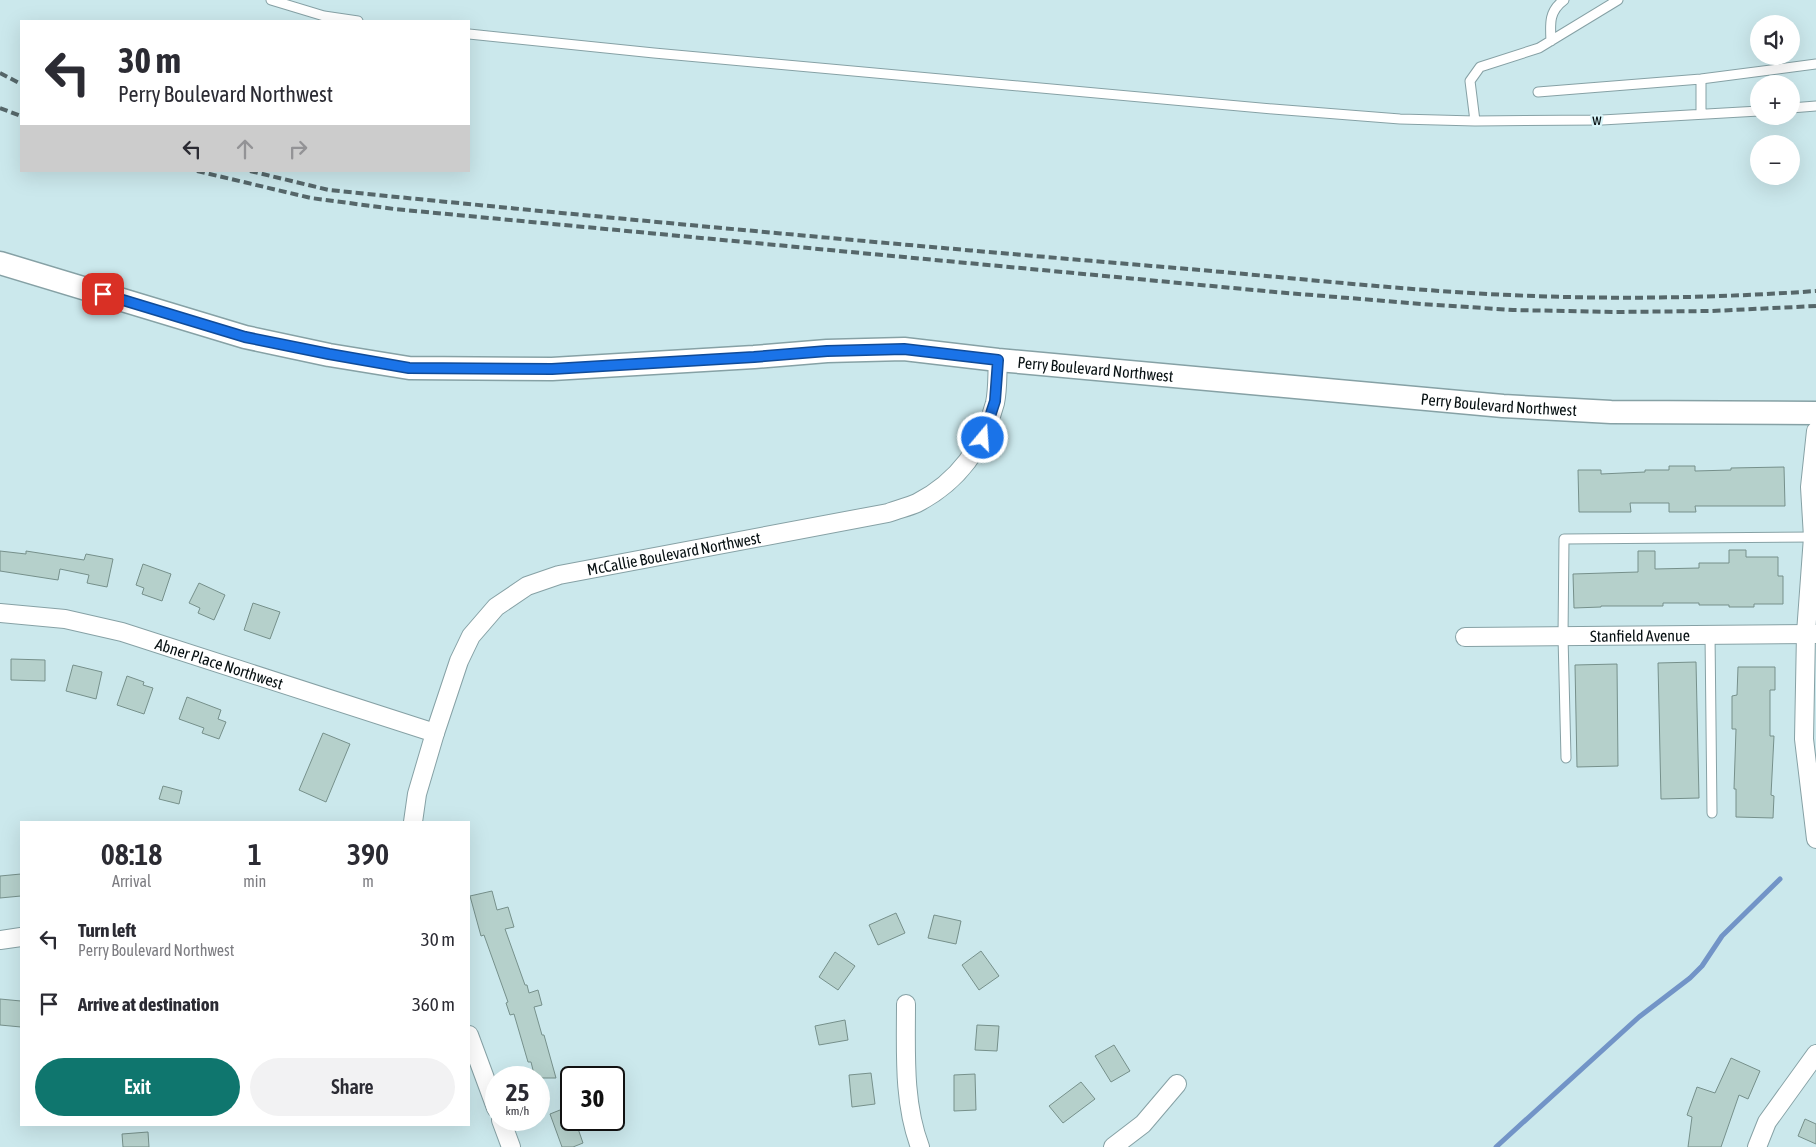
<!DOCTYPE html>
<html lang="en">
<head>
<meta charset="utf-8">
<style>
  body { margin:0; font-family:"Asap Condensed",sans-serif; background:#f2f2f3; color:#2b2b33; height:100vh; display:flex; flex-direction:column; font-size:19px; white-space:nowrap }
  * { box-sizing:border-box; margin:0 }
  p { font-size:16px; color:#7c7c81 }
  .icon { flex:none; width:28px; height:28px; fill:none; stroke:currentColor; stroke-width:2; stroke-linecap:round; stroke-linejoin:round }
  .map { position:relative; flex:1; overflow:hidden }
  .drawer { position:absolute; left:20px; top:821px; width:450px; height:305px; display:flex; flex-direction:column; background:#fff; border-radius:0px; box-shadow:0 5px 20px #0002 }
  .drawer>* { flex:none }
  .banner { position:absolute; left:20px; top:20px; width:450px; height:152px; border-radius:0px; box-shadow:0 5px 20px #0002; background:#fff; color:#2b2b33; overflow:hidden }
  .tools { position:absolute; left:1750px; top:15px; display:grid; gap:10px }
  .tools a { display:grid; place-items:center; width:50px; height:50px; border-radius:50%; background:#fff; box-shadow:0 5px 20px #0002; font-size:25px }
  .speed { position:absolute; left:485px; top:1066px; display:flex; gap:10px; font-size:25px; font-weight:700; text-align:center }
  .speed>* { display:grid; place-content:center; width:65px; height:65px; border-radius:50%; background:#fff; box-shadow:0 5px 20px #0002; line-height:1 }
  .speed small { font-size:12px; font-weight:400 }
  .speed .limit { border:2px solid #111; border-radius:8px; background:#fff; color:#111 }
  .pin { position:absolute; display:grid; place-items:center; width:42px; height:42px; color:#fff; margin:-21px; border-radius:10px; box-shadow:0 2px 8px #0006 }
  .me { position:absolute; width:55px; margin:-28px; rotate:18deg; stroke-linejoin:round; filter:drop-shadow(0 0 4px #0008) }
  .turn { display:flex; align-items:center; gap:18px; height:105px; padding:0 15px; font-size:22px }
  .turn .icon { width:65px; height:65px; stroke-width:2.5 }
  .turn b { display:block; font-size:35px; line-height:42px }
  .lanes { display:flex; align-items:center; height:48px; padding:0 15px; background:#0003; justify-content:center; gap:25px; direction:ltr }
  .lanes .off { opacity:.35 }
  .eta { display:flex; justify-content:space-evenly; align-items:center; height:85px; text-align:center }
  .eta b { font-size:30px; font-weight:600; line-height:35px }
  .button { display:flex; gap:10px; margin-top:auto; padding:10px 15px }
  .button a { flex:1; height:58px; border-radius:30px; background:#0f766e; color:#fff; font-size:20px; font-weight:600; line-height:58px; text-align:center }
  .button a+a { background:#f2f2f3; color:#2b2b33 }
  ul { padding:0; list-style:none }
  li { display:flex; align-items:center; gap:15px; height:65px; padding:0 15px }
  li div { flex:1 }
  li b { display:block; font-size:19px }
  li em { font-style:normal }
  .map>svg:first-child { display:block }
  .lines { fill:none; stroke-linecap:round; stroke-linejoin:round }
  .stream { stroke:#7294c7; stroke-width:5 }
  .building { fill:#b5d0cb; stroke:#76908b }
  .service-casing { stroke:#86a1a5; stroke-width:11 }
  .minor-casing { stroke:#86a1a5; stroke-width:20 }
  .tertiary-casing { stroke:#86a1a5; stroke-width:25 }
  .service { stroke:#fff; stroke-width:9 }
  .minor { stroke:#fff; stroke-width:18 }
  .tertiary { stroke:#fff; stroke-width:22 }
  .rail { stroke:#56676a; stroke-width:4; stroke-dasharray:8 4; stroke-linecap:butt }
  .route-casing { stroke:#114b97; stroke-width:12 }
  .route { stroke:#1a73e8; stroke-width:9 }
  .labels { text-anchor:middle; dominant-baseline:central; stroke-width:4.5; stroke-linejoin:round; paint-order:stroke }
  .street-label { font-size:16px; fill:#071012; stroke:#d8f5f9 }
</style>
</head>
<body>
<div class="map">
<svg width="1816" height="1147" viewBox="0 0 1816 1147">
  <rect width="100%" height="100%" fill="#cbe8ec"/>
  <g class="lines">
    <path class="stream" d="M1496,1147L1639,1017L1690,978L1702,966L1722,936L1780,879"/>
  </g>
  <path class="building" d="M1669,466H1695V471L1731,470V468L1784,467L1785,506H1695L1696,512H1669V503H1630L1631,512H1579L1578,470H1601V474L1645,472V470H1669Z
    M1729,550H1746V557H1778V576H1783V604H1754V607H1729V605H1699V603H1663V606H1601V607L1574,608L1573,574L1638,572V551H1655V569L1699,568V563H1729Z
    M0,551L26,554V551L84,560L86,554L113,559L107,587L87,583L89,575L60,569L58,580L0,571Z
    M143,564L171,574L162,601L142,594L144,588L136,585Z
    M199,583L225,595L214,620L198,613L200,608L189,603Z
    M253,603L280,612L270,639L244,630Z
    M11,659L45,660V681L11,680Z
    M1696,662L1699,798L1661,799L1658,663Z
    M1617,664L1618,766L1577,767L1575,665Z
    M73,665L102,672L96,699L66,691Z
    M1738,667H1775V690H1770V736H1774L1771,795L1774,796L1773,818L1736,817V789H1734L1736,729H1732V696L1737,695Z
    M127,676L144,682L143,685L153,688L144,714L117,705Z
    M187,697L221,710L218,719L226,722L219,739L202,733L204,728L179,719Z
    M323,733L350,744L326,802L299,790Z
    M163,786L182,791L179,804L159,799Z
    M21,874V896L0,898V876Z
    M492,891L497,910L508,907L514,927L505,929L525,985H527L529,993L538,990L542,1005L534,1007L542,1035H544L556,1078H535L531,1062H528L514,1014L510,1015L506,1003L508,1002L484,935L481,936L470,896Z
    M896,913L905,933L878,945L869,925Z
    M934,915L961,921L956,944L928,938Z
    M981,951L999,976L979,990L962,965Z
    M835,952L855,966L838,990L819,977Z
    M0,999L21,1001V1027L0,1025Z
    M845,1020L848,1040L819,1045L815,1026Z
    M977,1025L999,1026L997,1051L975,1050Z
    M1114,1045L1130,1071L1111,1082L1095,1056Z
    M1731,1058L1760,1071L1748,1099L1739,1095L1721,1147H1688L1692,1117L1687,1115L1697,1087L1715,1093Z
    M871,1073L875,1104L852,1107L849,1075Z
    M975,1074L976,1110L954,1111V1075Z
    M1081,1082L1095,1099L1063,1123L1049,1106Z
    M570,1106L571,1120H575L583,1143L573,1147H562L550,1114Z
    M1805,1119L1816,1124V1144L1798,1136Z
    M148,1132L149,1147H123L122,1134Z"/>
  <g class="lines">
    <g class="service-casing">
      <path id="service" d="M271,0L324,16L358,21
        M1618,0L1539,48L1480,67L1470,81L1475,121L1602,120L1759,111
        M469,34L654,53L1273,109L1400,119L1475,121
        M1551,41C1550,23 1549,11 1564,0
        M1701,79V114
        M1538,92L1701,79L1816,64
        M1791,108L1816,106
        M1710,634L1712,813
        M1566,758L1563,636L1564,539L1813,537"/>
    </g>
    <g class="minor-casing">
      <g id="minor">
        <path d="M1816,431L1810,487L1813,537L1806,633L1804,739L1816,839"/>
        <path id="s1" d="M0,613L65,619L122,632L435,733"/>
        <path id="s2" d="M1465,637L1816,634"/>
        <path id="s3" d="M413,822L417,794L435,733L459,661L471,636L496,607L527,586L559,575L888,513C898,509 908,507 917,503C958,482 984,446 995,403C998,389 997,374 998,360"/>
        <path d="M0,940L21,937"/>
        <path d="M906,1004C906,1052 903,1102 920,1147"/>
        <path d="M469,1035L496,1108"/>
        <path d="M501,1120L511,1147"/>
        <path d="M1113,1147L1143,1124L1177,1084"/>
        <path d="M1757,1147L1767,1122L1816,1054"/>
      </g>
    </g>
    <g class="tertiary-casing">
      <g id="tertiary">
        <path id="s4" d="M0,263L245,337L329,355L409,368L552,369L754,357L827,351L904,349L998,360L1503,406L1611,412L1816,413"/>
      </g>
    </g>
    <use href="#service" class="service"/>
    <use href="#minor" class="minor"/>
    <use href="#tertiary" class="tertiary"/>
    <path class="rail" d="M0,73L21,84
      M0,108L21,116
      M197,171L311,198L394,209L1275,292L1422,304L1513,310L1616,312L1712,311L1816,306
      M250,171L329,190L387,196C650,222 913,246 1176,268C1274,276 1372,287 1471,293C1586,300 1701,299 1816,291"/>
  </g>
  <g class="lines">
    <g class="route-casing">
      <path id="route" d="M103,294L245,337L329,354L409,368L552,369L754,357L827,351L904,349L998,360L995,401L983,438"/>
    </g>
    <use href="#route" class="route"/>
  </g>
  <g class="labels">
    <g class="street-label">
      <text transform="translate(1597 119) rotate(-1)">w</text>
      <text stroke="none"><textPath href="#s4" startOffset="1111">Perry Boulevard Northwest</textPath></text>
      <text stroke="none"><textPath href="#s4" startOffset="1516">Perry Boulevard Northwest</textPath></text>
      <text stroke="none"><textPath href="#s3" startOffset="422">McCallie Boulevard Northwest</textPath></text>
      <text stroke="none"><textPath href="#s2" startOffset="175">Stanfield Avenue</textPath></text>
      <text stroke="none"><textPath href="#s1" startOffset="226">Abner Place Northwest</textPath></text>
    </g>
  </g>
</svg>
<div class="tools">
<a><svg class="icon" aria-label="sound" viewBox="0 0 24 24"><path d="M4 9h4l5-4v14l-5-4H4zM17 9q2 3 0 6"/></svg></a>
<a>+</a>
<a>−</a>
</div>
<div class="speed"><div>25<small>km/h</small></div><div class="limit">30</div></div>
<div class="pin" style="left:103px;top:294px;background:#d93025"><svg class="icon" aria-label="arrive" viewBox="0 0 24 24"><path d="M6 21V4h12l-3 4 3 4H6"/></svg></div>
<svg class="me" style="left:983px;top:438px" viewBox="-20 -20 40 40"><circle r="17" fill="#1a73e8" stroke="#fff" stroke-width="3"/><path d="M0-11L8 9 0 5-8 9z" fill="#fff"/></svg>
<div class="banner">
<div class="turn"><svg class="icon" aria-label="left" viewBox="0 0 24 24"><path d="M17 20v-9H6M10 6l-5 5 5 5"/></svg><div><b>30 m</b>Perry Boulevard Northwest</div></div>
<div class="lanes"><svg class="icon" aria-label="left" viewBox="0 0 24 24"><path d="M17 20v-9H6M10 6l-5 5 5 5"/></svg><svg class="icon off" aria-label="ahead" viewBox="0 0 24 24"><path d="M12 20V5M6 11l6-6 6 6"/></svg><svg class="icon off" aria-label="right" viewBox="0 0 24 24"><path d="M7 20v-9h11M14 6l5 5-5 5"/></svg></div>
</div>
<section class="drawer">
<div class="eta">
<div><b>08:18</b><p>Arrival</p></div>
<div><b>1</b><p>min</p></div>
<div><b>390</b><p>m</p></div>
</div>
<ul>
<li><svg class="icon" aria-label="left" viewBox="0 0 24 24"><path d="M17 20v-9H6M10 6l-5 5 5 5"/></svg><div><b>Turn left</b><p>Perry Boulevard Northwest</p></div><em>30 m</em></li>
<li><svg class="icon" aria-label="arrive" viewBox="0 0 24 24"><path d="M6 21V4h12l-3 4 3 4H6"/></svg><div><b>Arrive at destination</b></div><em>360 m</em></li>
</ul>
<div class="button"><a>Exit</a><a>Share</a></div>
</section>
</div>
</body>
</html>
